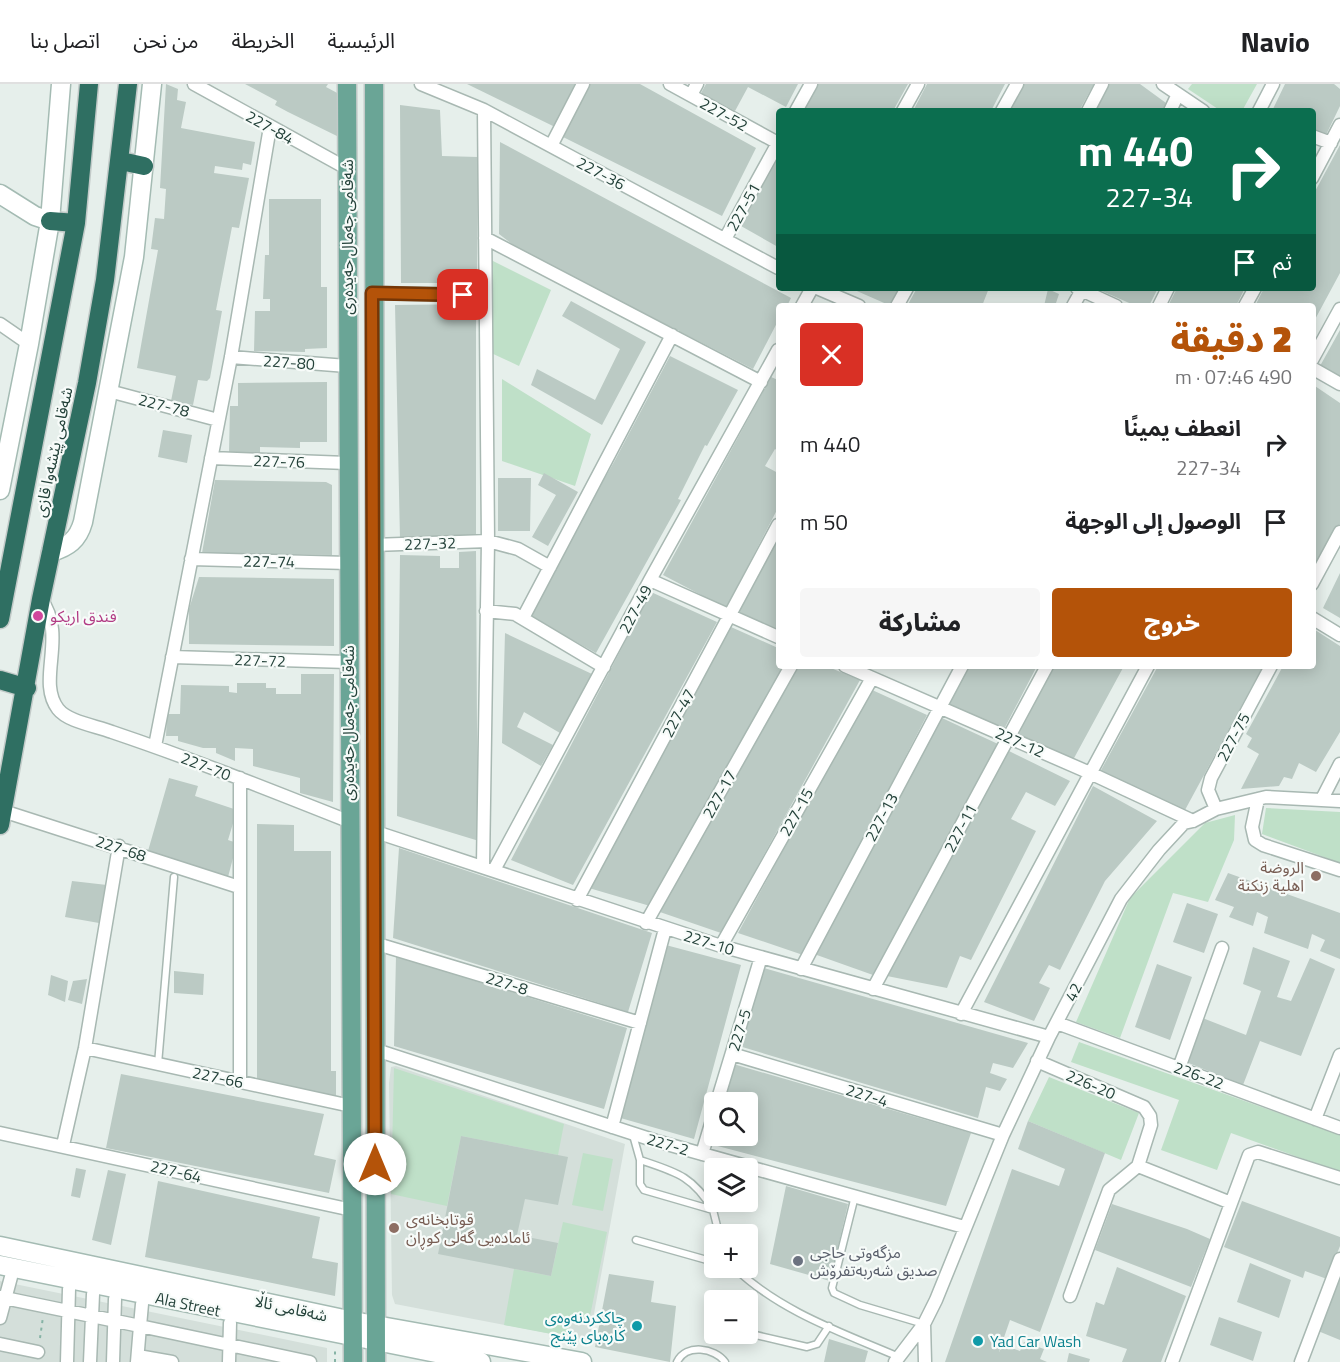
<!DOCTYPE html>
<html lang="ar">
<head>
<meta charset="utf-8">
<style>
  body { margin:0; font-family:"Titillium Web","Noto Sans Arabic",sans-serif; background:#f6f6f6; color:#202124; direction:rtl; height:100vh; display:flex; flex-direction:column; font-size:22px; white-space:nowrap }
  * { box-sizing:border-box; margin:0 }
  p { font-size:20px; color:#757577 }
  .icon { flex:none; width:33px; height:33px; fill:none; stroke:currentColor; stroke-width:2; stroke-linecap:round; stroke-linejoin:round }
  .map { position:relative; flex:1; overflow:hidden; direction:ltr }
  .panel { position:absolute; left:776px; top:219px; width:540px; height:366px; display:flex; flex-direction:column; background:#fff; border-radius:6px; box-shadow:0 3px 15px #0003; direction:rtl }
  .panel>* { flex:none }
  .guide { position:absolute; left:776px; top:24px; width:540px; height:183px; border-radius:6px; box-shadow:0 3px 15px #0003; direction:rtl; background:#0b6e4f; color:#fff; overflow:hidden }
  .tools { position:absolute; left:704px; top:1008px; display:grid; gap:12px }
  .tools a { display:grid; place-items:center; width:54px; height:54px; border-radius:6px; background:#fff; box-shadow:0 3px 15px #0003; font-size:30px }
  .pin { position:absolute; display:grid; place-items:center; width:51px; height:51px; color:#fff; margin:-26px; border-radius:12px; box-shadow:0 3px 9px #0006 }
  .me { position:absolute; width:66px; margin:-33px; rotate:0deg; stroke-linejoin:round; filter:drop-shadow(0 0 4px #0008) }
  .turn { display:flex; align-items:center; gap:21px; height:126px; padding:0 24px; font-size:27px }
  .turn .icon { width:78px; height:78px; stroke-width:2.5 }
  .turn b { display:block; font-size:42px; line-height:51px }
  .then { display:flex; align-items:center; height:57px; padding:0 24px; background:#0003; gap:12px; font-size:22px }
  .round { display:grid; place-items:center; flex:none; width:63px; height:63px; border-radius:6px; background:#f6f6f6 }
  .overview { display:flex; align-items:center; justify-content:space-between; height:102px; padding:0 24px }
  h1 { font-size:36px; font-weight:800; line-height:45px; color:#b45309 }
  .primary-button { display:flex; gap:12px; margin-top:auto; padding:12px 24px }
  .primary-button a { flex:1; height:69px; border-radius:6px; background:#b45309; color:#fff; font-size:24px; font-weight:800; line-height:69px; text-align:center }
  .primary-button a+a { background:#f6f6f6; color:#202124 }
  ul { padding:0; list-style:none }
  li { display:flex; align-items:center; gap:18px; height:78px; padding:0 24px }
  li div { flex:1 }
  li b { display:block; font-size:22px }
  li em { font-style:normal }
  header { display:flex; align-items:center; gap:36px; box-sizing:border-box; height:84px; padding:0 30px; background:#fff; border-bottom:2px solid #e0e0e0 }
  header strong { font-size:28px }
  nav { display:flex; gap:33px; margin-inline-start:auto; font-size:21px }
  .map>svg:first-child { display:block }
  .built { fill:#d4dfda }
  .green { fill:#bfe0c8 }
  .building { fill:#bbcac4 }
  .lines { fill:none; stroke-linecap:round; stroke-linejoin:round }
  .lane-casing { stroke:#a8b8b2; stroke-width:9 }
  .street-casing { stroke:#a8b8b2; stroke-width:15 }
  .secondary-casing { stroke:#a4bbb3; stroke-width:21 }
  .primary-casing { stroke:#c2cac8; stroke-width:21 }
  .highway-casing { stroke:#c2cac8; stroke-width:21 }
  .path { stroke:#86b3a5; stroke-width:2; stroke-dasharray:3 4.5; stroke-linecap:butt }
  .lane { stroke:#fff; stroke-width:6 }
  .street { stroke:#fff; stroke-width:12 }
  .secondary { stroke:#fff; stroke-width:18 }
  .primary { stroke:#6aa596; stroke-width:18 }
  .highway { stroke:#2f6f62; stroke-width:18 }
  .route-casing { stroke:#753606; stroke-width:15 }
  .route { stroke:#b45309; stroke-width:10 }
  .hotel-dot { fill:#d1479c; stroke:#f7fbf9; stroke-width:2 }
  .education-dot { fill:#8d6e63; stroke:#f7fbf9; stroke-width:2 }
  .worship-dot { fill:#6b7280; stroke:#f7fbf9; stroke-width:2 }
  .culture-dot { fill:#0f9aa8; stroke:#f7fbf9; stroke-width:2 }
  .labels { text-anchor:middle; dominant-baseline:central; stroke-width:4.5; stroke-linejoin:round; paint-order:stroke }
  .street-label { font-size:16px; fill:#24423a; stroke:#f7fbf9 }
  .hotel-label { font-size:16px; fill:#b23c85; stroke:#f7fbf9; text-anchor:start }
  .education-label { font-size:16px; fill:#785e54; stroke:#f7fbf9; text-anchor:end }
  .worship-label { font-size:16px; fill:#5b616d; stroke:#f7fbf9; text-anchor:start }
  .culture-label { font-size:16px; fill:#0d838f; stroke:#f7fbf9; text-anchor:end }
</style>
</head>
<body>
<header>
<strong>Navio</strong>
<nav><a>الرئيسية</a><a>الخريطة</a><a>من نحن</a><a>اتصل بنا</a></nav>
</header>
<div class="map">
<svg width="1340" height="1278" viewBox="0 0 1340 1278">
  <rect width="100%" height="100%" fill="#e6efeb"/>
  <path class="built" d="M396,982L625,1060L589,1257L395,1220L392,1211L389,999L391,983Z
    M0,1197L327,1264V1278H0Z"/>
  <path class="green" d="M1192,0H1257L1242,27H1221L1188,5Z
    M489,175L551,206L519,282L489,268Z
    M502,295L591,350L575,402L502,377Z
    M1266,724L1340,728V779L1262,750Z
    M1235,731L1234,756L1208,818L1173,809L1120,954L1076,938L1130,814L1205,739Z
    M1079,958L1340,1051V1088L1231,1049L1217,1086L1161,1066L1179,1016L1071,978Z
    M394,984L564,1040L558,1071L461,1052L447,1122L391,1110Z
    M1049,993L1139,1029L1121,1076L1028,1037Z
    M583,1069L613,1075L603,1127L572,1121Z
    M563,1138L607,1148L589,1237L572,1234L567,1253L504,1241L514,1185L551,1192Z"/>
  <path class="building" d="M166,0L178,5L177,16L186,18L181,44L255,58L251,81L243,79L242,86L215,82L214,89L249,94L239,144L232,143L220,205L216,226L222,227L210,294L207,297L198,296L193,321L171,317L176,292L137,284L158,166L151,165L155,134L164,135L166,105L160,104Z
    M245,0H328L326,3L341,11L339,53L288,28L275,21L277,17Z
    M467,0H575L555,43Z
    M586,0H640L756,64L722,132L561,52Z
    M706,0H798L786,23L748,3L735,27L701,9Z
    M817,0H908L893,27H803Z
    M927,0H1005L991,27H913Z
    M1023,0H1094L1079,27H1010Z
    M1108,0H1140L1166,19L1162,27H1094Z
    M1285,0H1334L1340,5V22L1326,51L1312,47V27H1272Z
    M400,21L440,26L442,72L478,73L477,199H401Z
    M500,58L791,214L787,222H778V237L753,285L517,164L499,150Z
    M1340,61V189L1312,241V222H1255L1264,204H1312V113Z
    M778,72V163L741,142Z
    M269,115H321V203H327V264L305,265V268L254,267L255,227H270V215H263L265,171H269Z
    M850,204H899L891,222Z
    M917,204H989L982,222H907Z
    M1095,204H1158L1149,222H1136Z
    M1177,204H1245L1236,222H1168Z
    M1048,205L1059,210L1055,222H1044Z
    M571,217L646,258L602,341L531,301L537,285L595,316L620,265L562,232Z
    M476,220V454L400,455L395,221Z
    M1340,246V294L1320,282Z
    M670,272L738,306L707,362L705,361L678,415L681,416L596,569L526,530L614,378Z
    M771,293L778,296V367L775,365L765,382L778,389V424L726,524L663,491Z
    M327,298V358H300V364L260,363V370L229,369L230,322H238V299Z
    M1312,300L1340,319V440L1312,491Z
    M163,346L192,351L187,379L158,373Z
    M544,389L578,408L548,462L532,453L556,411L538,401Z
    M498,394H531L530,447H498Z
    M215,396L326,398L332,401V471L202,469Z
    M778,452V548L738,527Z
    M476,467L477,642L479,757L397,732L400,471L440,472V484H459V468Z
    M1340,489V534L1323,524Z
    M199,493L334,495V562L189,560V525Z
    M651,508L717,538L573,801L511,776Z
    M731,543L778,564V582H783L650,822L589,804Z
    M1312,544L1340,562V648L1316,688L1299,679L1292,695L1284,693L1279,702L1241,705L1259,670L1247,663L1252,654L1246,650L1283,582H1312Z
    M505,549L592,590L560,649L524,628L517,643L553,661L541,682L502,659Z
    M793,582H826L860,596L721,849L657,827Z
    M968,582H1037L1003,647L947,621Z
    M1052,582H1124L1073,676L1018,650Z
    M1158,582H1263L1185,726L1100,688Z
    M301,590H334L333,718L300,709V694L253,682V665L235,664V677L216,669V664H203L178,657V652H166L167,630H180L181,601L229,602V608L237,609V599H266V604H276V610H301Z
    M870,605L927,631L803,871L738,849Z
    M942,634L998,660L873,891L814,870Z
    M1007,666L1070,697L1055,722L1026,708L1011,735L1036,747L971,876L960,872L947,904L887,892Z
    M169,694L198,702L195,712L237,726L228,756L237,759L228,793L148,767Z
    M1093,702L1157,737L1105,797L1060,886L1049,881L1039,899L1050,904L1034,937L984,918Z
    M257,740L294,741V767H331V987H336V1012L257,998Z
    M399,764L652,849L628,928L393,854Z
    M1228,789L1340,829V875L1320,867L1325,856L1312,850L1308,865L1264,849L1268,833L1257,828L1253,842L1229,833L1234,823L1215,816Z
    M72,797L107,801L99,839L65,833Z
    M1187,819L1218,830L1204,869L1173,858Z
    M662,860L741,881L694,1055L617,1033Z
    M1253,863L1290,877L1277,913L1291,917L1310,874L1335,885L1301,972L1260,957L1243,1001L1186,978L1200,933L1246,951L1261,907L1243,900Z
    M396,872L627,944L604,1025L394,962Z
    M1157,880L1192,893L1170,956L1135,943Z
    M760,883L1028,959L1013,984L993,979L990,989L1007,995L1000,1007L986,1003L978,1034L739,962Z
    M174,887L204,890L203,911L174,909Z
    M51,891L68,897L65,918L48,911Z
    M87,895L82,920L68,916L73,897Z
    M730,979L971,1049L946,1122L710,1060L714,1046V1052H747V1018H720Z
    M121,990L324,1030L314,1071L336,1076L329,1109L106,1064Z
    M1028,1037L1105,1069L1040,1248L1010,1236L999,1268L1003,1261L1020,1267L1024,1258L1044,1265L1040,1275L1047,1278H945L1012,1085L1059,1102L1065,1085L1018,1065Z
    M461,1052L568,1073L558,1121L525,1115L517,1151L558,1159L551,1192L438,1170Z
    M76,1084L86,1086L80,1114L71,1112Z
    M108,1086L126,1090L111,1161L92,1156Z
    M158,1097L320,1133L312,1174L338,1179L335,1212L145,1173Z
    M786,1102L848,1120L830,1197L770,1180Z
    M1242,1117L1340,1153V1162L1327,1195L1305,1187L1303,1194L1224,1163Z
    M1112,1120L1187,1145L1210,1155L1191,1203L1095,1166Z
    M1250,1179L1291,1196L1279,1234L1237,1218Z
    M1117,1183L1186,1212L1161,1278H1122L1127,1265L1086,1252L1096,1218L1104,1221Z
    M1340,1186V1256L1318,1247Z
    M609,1190L654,1197L651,1218L676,1222L670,1278L595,1263Z
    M1219,1233L1262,1248L1253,1277L1210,1261Z
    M829,1255L868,1267L865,1278H824Z
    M1069,1269L1090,1275L1089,1278H1067Z"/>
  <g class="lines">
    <g class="lane-casing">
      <path id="lane" d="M158,980L174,793
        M633,1051L640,1076C676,1088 693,1092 713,1126
        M640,1076V1100L644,1106L713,1126L719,1150
        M855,1112L832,1204L834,1209L860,1221L924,1240
        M636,1156L714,1178
        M735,1184C779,1227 843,1249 899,1273
        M747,1249L807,1263L817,1260L829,1242
        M677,1278C686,1259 715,1264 725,1278"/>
    </g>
    <g class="street-casing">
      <path id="street" d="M194,0L348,85
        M421,0L484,26L778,184
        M670,0L778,59
        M1163,0L1203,27
        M691,11L697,0
        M796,27L811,0
        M903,27L918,0
        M1002,27L1017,0
        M1088,27L1102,0
        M1170,27L1178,10
        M1259,27L1273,0
        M1312,52L1331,59
        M551,62L583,0
        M1312,94L1340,41
        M485,154L761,298
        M725,155L778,59
        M817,204L859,222
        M1077,204L1116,222
        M372,209L485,211
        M802,222L812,204
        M897,222L907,204
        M1073,222L1083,204
        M1159,222L1168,204
        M1245,222L1255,204
        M0,240L29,260
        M231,273L347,282
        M1312,276L1340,225
        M1312,284L1340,300
        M109,307L218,336
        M211,374L347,379
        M373,461L488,457L518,465L550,483
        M191,475L348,479
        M650,496L778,553
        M1312,500L1340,448
        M41,515C68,553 36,596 58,625C68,638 97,642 112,648C192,675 270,706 348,737
        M486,527L515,530L604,583
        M523,534L672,251
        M1312,534L1340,551
        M172,573L348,578
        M845,582L1090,689L1193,737
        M155,662L231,273L270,43
        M1258,715L1252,743L1255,756L1263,761L1340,786
        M1322,715L1340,680
        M1216,725L1208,706L1211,694L1271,582
        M3,727L239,803
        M373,747L721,862L1049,953
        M483,782L488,457L484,26
        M494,786L650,496L778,266
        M577,816L778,441
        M646,839L791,582
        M374,859L640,939
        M721,862L872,594
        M801,885L962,582
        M873,905L1047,582
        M961,930L1148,582
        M1057,939L1340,1044
        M85,964L351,1022
        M376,966L656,1057L964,1143
        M732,970L1003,1051
        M1037,977L1144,1023L1150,1032L1151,1041L1138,1082L1109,1106L1070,1212
        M1179,984L1222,864
        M240,998V694
        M717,1018L761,873
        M1315,1035L1340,971
        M612,1043L665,845
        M0,1049L352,1126
        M63,1061L85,964L119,762
        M702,1070L714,1030
        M1138,1082L1231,1119
        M0,1213L140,1242L142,1220
        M0,1234L11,1193
        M924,1240L925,1278
        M0,1260L38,1268
        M138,1272L172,1278
        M67,1278L69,1205
        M90,1278L93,1210
        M113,1278L115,1215
        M137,1278L140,1242L310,1278
        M229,1278L230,1239
        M895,1278L924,1240L936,1216L1003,1051L1049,953L1121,815L1159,766L1184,739L1193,737L1216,725L1266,713L1340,717
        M1172,1278L1249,1071L1258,1068L1340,1094
        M1301,1278L1340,1175"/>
    </g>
    <g class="secondary-casing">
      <path id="secondary" d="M0,110L35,132L50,137
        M0,406L29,260L50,137L61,0
        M51,468C68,463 78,456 83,438L134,173L152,0
        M0,1162L353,1237L582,1278
        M0,1181L481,1278"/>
    </g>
    <g class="primary-casing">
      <path id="primary" d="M347,0L353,1278
        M374,0L376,1278"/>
    </g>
    <g class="highway-casing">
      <path id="highway" d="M121,77L144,82
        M50,137L76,139
        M0,535L76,139L89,0
        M0,596L27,604
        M0,741L41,515L87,299L105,196L128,0"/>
    </g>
    <path class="path" d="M40,1254L43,1233
      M335,1278V1263"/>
    <use href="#lane" class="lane"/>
    <use href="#street" class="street"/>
    <use href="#secondary" class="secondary"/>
    <use href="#primary" class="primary"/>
    <use href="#highway" class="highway"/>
  </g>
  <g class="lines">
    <g class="route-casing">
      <path id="route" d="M375,1080L372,209L463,211"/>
    </g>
    <use href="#route" class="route"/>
  </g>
  <circle class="hotel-dot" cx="38" cy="532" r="6"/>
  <g class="education-dot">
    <circle cx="1316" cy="792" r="6"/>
    <circle cx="394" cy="1144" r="6"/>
  </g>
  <circle class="worship-dot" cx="798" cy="1177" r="6"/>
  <g class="culture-dot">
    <circle cx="637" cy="1242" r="6"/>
    <circle cx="978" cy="1257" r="6"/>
  </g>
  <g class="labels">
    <g class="street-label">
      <text transform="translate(724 30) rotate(29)">227-52</text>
      <text transform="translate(270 43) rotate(29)">227-84</text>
      <text transform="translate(601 89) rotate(28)">227-36</text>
      <text transform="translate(743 123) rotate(-61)">227-51</text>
      <text transform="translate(347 153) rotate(-90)">شەقامی جەمال حەیدەری</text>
      <text transform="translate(289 278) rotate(4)">227-80</text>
      <text transform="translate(164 321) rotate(14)">227-78</text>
      <text transform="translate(53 368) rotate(-78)">شەقامی پێشەوا قازی</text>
      <text transform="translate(279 377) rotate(2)">227-76</text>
      <text transform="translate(430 459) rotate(-2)">227-32</text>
      <text transform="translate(269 477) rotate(1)">227-74</text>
      <text transform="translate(635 525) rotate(-62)">227-49</text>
      <text transform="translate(260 576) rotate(2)">227-72</text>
      <text transform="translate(678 629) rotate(-62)">227-47</text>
      <text transform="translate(348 639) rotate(-90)">شەقامی جەمال حەیدەری</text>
      <text transform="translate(1233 653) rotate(-62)">227-75</text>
      <text transform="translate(1020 658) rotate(24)">227-12</text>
      <text transform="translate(206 682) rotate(21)">227-70</text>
      <text transform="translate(719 710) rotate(-61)">227-17</text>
      <text transform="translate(796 728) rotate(-61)">227-15</text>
      <text transform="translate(881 733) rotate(-62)">227-13</text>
      <text transform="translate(960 744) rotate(-62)">227-11</text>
      <text transform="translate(121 764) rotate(18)">227-68</text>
      <text transform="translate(709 858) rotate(17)">227-10</text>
      <text transform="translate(507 899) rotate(17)">227-8</text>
      <text transform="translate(1073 908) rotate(-64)">42</text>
      <text transform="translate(739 946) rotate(-73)">227-5</text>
      <text transform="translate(1199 991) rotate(20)">226-22</text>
      <text transform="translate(218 993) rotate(12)">227-66</text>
      <text transform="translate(1091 1000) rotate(23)">226-20</text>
      <text transform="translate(867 1011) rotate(17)">227-4</text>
      <text transform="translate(668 1060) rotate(16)">227-2</text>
      <text transform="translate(176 1087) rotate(13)">227-64</text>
      <text transform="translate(188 1220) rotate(12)">Ala Street</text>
      <text transform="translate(291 1224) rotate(12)">شه‌قامی ئاڵا</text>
    </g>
    <g class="hotel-label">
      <text x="50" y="532">فندق اريكو</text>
    </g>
    <g class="education-label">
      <text x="1304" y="783">الروضة<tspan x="1304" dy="18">اهلية زنكنة</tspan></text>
      <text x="406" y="1135" text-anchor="start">قوتابخانەی<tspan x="406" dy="18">ئامادەیی گەلی کوڕان</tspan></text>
    </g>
    <g class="worship-label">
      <text x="810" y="1168">مزگەوتی حاجی<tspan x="810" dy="18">صدیق شەربەتفرۆش</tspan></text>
    </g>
    <g class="culture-label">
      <text x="625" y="1233">چاككردنەوەی<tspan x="625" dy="18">كارەبای پێنج</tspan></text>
      <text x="990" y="1257" text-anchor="start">Yad Car Wash</text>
    </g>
  </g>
</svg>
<div class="tools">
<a><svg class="icon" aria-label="search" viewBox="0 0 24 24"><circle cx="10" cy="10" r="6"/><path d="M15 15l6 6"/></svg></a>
<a><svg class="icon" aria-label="layers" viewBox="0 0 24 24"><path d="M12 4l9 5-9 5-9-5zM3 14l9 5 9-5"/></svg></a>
<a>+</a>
<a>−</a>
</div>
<div class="pin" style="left:463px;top:211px;background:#d93025"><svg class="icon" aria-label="arrive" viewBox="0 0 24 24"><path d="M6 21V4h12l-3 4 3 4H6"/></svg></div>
<svg class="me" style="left:375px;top:1080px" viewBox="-20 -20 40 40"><circle r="19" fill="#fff"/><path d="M0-13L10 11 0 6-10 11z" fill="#b45309"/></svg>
<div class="guide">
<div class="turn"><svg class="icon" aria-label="right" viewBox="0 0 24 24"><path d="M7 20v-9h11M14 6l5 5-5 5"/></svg><div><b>440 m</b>227-34</div></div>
<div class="then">ثم<svg class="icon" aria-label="arrive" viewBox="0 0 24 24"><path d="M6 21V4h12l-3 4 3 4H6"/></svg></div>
</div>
<section class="panel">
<div class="overview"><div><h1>2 دقيقة</h1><p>490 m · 07:46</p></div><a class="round" style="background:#d93025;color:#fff"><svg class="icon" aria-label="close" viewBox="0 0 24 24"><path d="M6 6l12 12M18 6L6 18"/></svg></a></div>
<ul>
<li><svg class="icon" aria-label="right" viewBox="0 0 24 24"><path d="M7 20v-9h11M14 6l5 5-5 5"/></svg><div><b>انعطف يمينًا</b><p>227-34</p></div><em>440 m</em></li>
<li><svg class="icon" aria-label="arrive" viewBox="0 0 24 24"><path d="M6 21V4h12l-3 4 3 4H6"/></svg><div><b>الوصول إلى الوجهة</b></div><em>50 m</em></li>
</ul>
<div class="primary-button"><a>خروج</a><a>مشاركة</a></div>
</section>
</div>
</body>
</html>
